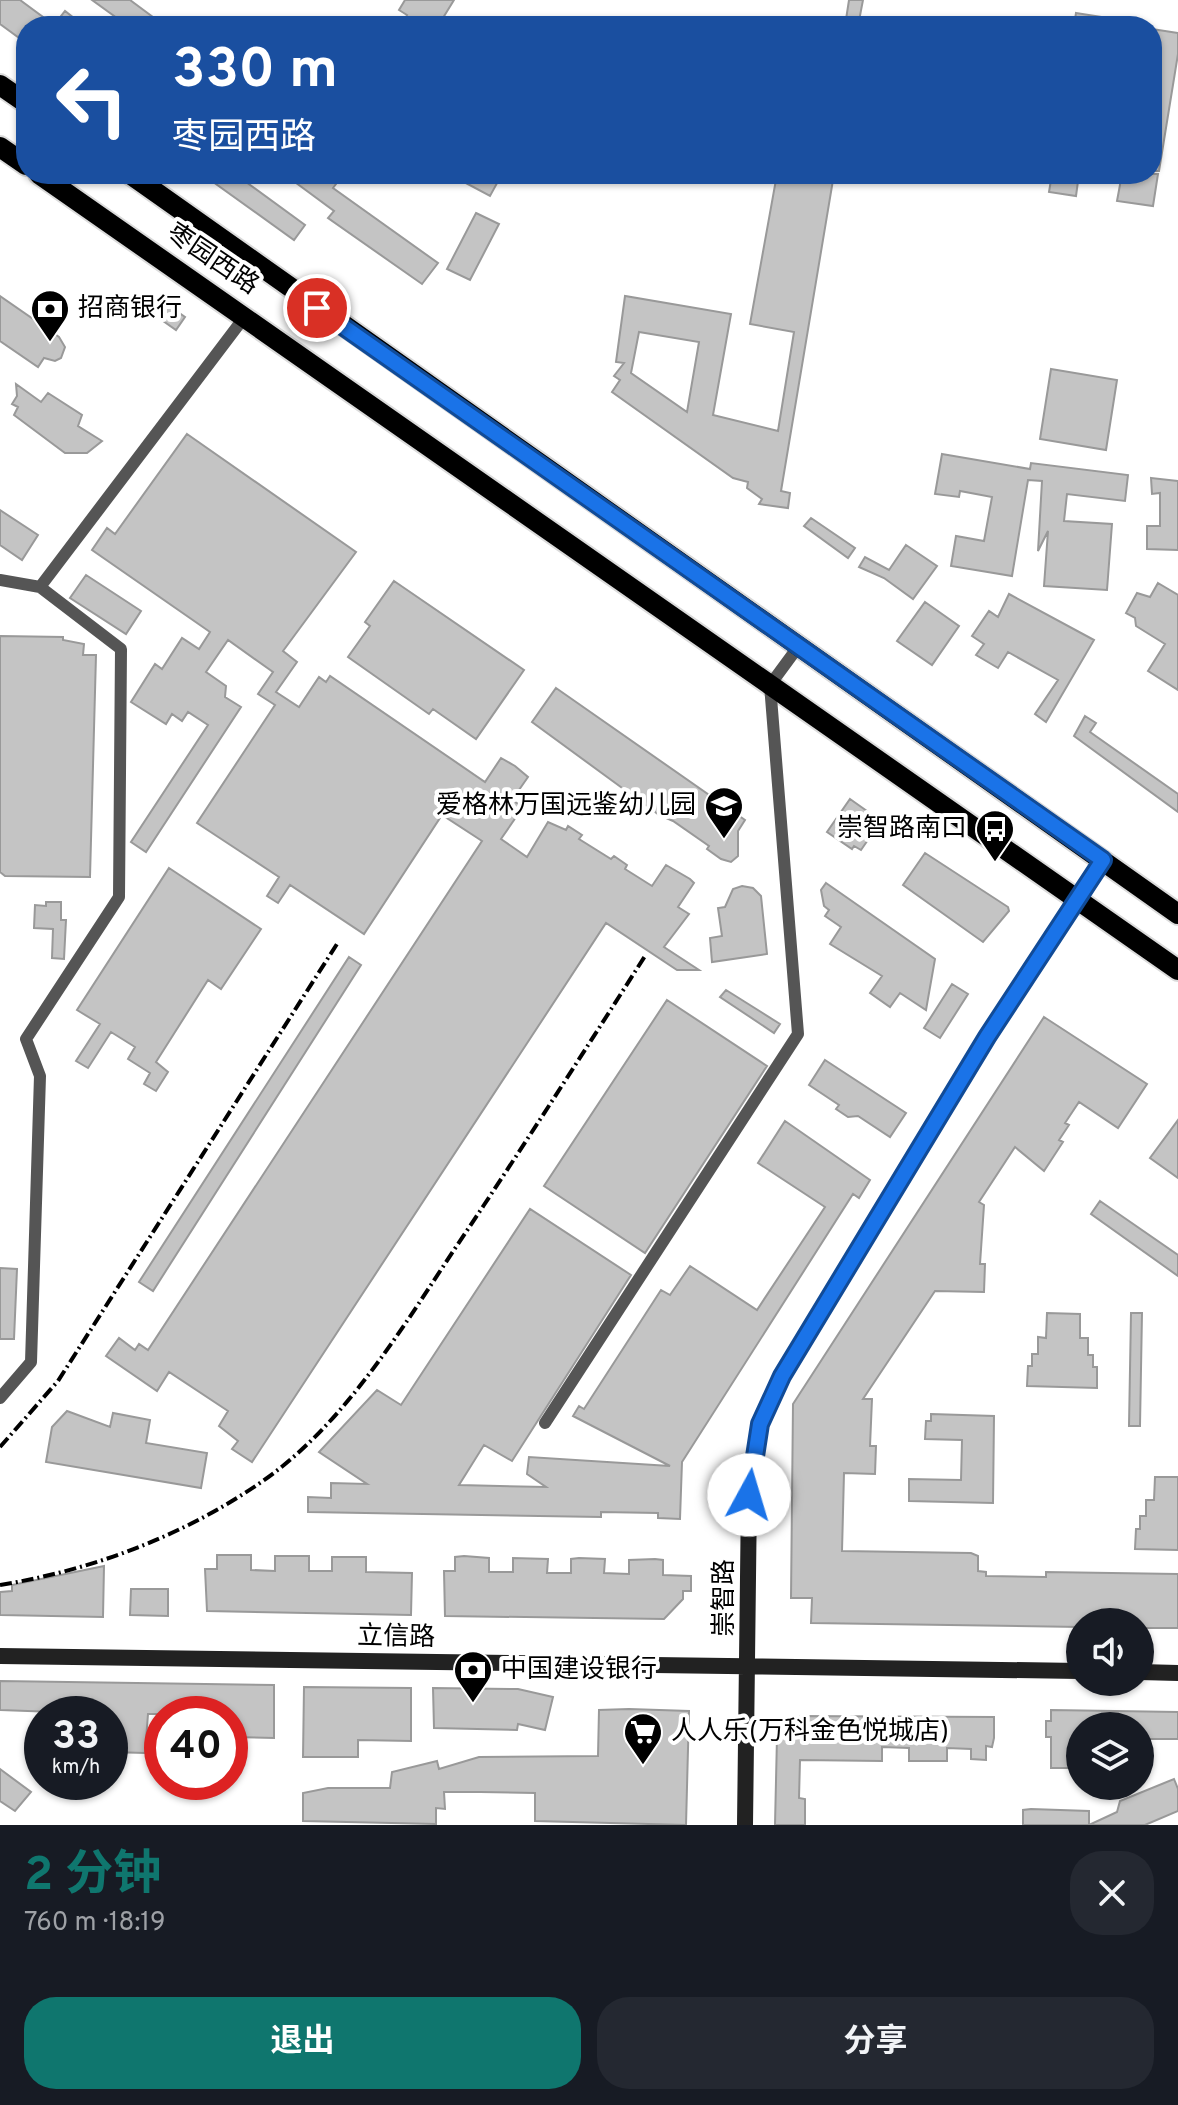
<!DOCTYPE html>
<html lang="zh">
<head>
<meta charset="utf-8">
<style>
  body { margin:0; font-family:Overpass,"Noto Sans SC",sans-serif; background:#242831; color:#f1f3f6; height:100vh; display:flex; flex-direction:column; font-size:30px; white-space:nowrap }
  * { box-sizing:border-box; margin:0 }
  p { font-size:26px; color:#9ea1a6 }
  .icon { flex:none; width:44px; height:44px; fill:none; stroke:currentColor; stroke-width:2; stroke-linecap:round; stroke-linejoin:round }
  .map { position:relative; height:1825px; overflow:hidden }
  .details { display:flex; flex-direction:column; background:#171b24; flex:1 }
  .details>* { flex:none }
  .guide { position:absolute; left:16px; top:16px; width:1146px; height:168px; border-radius:32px; box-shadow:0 2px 6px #0004; background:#1a4fa0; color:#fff; overflow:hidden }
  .controls { position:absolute; left:1066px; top:1608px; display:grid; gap:16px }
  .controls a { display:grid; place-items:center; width:88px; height:88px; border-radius:50%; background:#171b24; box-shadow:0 2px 6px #0004; font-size:40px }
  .speed { position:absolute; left:24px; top:1696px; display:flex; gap:16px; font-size:40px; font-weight:700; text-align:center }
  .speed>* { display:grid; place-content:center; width:104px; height:104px; border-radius:50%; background:#171b24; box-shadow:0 2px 6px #0004; line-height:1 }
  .speed small { font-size:20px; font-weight:400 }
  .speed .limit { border:12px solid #d22; background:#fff; color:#111 }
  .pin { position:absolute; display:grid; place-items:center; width:68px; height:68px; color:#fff; margin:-34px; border:4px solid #fff; border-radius:50%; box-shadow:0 2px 8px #0007 }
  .me { position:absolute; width:88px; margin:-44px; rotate:6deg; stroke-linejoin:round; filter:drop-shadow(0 0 6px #0008) }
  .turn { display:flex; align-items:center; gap:28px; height:168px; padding:0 24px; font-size:36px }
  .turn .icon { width:104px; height:104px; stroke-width:2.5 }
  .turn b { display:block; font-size:56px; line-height:68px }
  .round { display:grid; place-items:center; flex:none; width:84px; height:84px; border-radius:32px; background:#242831 }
  .overview { display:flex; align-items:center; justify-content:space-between; height:136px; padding:0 24px }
  h1 { font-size:48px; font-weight:700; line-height:60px; color:#0f766e }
  .primary-button { display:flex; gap:16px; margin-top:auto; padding:16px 24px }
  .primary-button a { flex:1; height:92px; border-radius:32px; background:#0f766e; color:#fff; font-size:32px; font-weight:700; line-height:92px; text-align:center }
  .primary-button a+a { background:#242831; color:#f1f3f6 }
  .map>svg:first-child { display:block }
  .building { fill:#c4c4c4; stroke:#999; stroke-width:2; fill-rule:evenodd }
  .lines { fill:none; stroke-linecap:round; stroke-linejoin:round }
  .primary-casing { stroke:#dbdbdb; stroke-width:24 }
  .street { stroke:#555; stroke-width:12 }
  .secondary { stroke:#222; stroke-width:16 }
  .primary { stroke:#000; stroke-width:20 }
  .rail { stroke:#000; stroke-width:4; stroke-dasharray:12 4 2 4; stroke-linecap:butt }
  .route-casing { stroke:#114b97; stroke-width:20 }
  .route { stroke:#1a73e8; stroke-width:14 }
  .labels { text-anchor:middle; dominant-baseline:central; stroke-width:8; stroke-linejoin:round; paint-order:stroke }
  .street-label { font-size:26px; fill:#000; stroke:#fff }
  .poi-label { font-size:26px; fill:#000; stroke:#fff; text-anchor:start }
</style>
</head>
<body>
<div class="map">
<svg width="1178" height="1825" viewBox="0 0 1178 1825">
  <rect width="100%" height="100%" fill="#fff"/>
  <path class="building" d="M0,0H20L54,25L65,11L84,26H26V43L0,24Z
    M92,0H130L165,26H128Z
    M405,0H454L438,26H400L407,15L399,10Z
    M849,0H863L858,26H845Z
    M1076,13L1115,19V26H1074Z
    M1152,29L1178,33V54L1159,171H1152Z
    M202,174H235L305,225L294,240Z
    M284,174H323L336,184L333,188L438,263L422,284L328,218L334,211Z
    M449,174H502L490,196Z
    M777,174H834L781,491L790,493L788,508L759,504L762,499L747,488L748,482L733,478L612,392L620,380L614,376L624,363L616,362L625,296L731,314L713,415L778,431L794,332L750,324ZM639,332L699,342L687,412L631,373Z
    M1052,174H1079L1076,196L1049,192Z
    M1122,174H1158L1153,206L1117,201Z
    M476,213L499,224L470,280L447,269Z
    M0,296L59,337L65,347L61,358L55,361L44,358L38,367L0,341Z
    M158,298L185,317L176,330L149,311Z
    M1051,369L1117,380L1106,450L1040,439Z
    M16,384L41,402L48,393L82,415L78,426L102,441L87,453H65L14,415L18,407L12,404L17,396Z
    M187,434L356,552L283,651L297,662L276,692L299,707L319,677L326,682L330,676L485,782L501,758L515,766L528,777L512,800L523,807L501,839L527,857L548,822L566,830L568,826L582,835L579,839L611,859L614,856L627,865L625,869L652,886L666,865L690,879L694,883L678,907L689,914L664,947L699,970H677L606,923L252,1462L232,1449L238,1441L219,1426L228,1411L169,1372L157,1391L106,1356L119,1338L135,1350L139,1344L148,1350L482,841L442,815L364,934L290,885L278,903L267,896L279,877L197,823L275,705L258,694L273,672L228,640L206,672L226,686L225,697L241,707L146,852L131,842L208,725L188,712L182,721L172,714L166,724L131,702L155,664L162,669L182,638L199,649L210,632L92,550L107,528L115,534Z
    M942,454L1030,469L1031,463L1128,475L1125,501L1067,494L1064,521L1112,524L1107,590L1044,586L1048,531L1038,551L1042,481L1028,480L1012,576L951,566L956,536L984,541L992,497L960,491L959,497L935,494Z
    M1151,478L1178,481V550L1147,549V526H1160V493L1152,494Z
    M0,510L38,535L22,560L0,545Z
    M811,518L855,548L848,558L804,526Z
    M906,545L937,566L913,599L884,578L859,567L865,557L889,570Z
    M86,575L141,611L126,634L70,598Z
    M394,581L524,670L476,739L433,709L429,714L348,657L370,626L365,622Z
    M1158,583L1178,595V690L1148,671L1165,644L1136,626L1135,618L1126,613L1137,593L1150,597Z
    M1009,594L1094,640L1046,722L1035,714L1058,680L1008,652L998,668L976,655L984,644L972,636L989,611L998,617Z
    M925,602L959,626L932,665L897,641Z
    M0,636L63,637V640L84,644L83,655H96L90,877L5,876L0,872Z
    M556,688L745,820L738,831V856L731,862L721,859L707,849L709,846L673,821L659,815L532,722Z
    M1085,716L1096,723L1090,732L1178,794V812L1074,736Z
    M850,799L881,821L861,850L854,846L852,849L827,832Z
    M925,853L1008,907L1009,911L983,942L903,885Z
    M169,868L261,929L221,989L208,980L156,1062L168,1072L156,1091L144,1084L150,1073L128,1059L135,1047L111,1032L88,1068L76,1061L100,1024L77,1010Z
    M826,883L935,959L926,1010L900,993L890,1007L870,993L882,976L830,944L841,927L825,916L829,910L824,906L821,890Z
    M742,886L753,888L761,896L767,954L712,962L710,938L722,936L718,908L725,907L733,889Z
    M46,902H61V920H66L64,959L52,958L53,929L34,928L35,905L46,906Z
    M349,957L361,965L153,1291L139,1282Z
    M952,984L968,994L940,1038L924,1028Z
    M726,990L780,1024L774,1033L720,997Z
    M667,1000L767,1066L645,1253L544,1186Z
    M1044,1017L1147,1084L1118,1128L1079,1102L1065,1123L1069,1125L1059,1140L1063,1142L1044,1171L1015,1147L979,1202L984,1205L980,1264H985L984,1292L935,1291L863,1399H872L870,1446H876L875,1474L844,1473L842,1551L971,1553L978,1556V1571L986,1572V1576L1046,1577V1572L1178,1574V1628H1140V1622H1080V1627L811,1623L812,1598H791L793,1404Z
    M825,1060L906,1113L890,1137L858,1116L848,1117L836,1109L839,1105L809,1085Z
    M1178,1120V1178L1150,1158Z
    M785,1121L870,1180L859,1198L853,1194L682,1462L680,1519L658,1518V1513L601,1512V1517L308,1512V1497L331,1498V1483L367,1484L319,1452L377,1390L401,1405L530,1209L631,1275L512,1461L484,1445L459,1485L546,1487L527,1474L529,1457L670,1466L573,1416L579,1406L584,1409L661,1290L670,1295L690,1266L757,1310L825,1207L758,1163Z
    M1100,1201L1178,1255V1276L1091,1214Z
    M0,1268L17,1269L14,1339H0Z
    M1047,1313L1080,1314V1338H1088V1355H1093V1367H1097V1388L1027,1386L1028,1366H1032V1354H1038V1337L1046,1338Z
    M1131,1313H1142L1140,1426H1129Z
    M67,1411L110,1427L113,1413L150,1420L146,1443L207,1453L201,1488L46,1462L52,1427Z
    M931,1414L994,1416L993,1503L909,1501V1479L961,1480L962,1440L925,1439L926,1421H931Z
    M1155,1477H1178V1550L1135,1549L1136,1529H1140V1516H1146V1500H1154Z
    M217,1555H251V1570L275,1571V1556H309V1571H332V1557H366V1572L412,1573L411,1615L207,1611L205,1569H217Z
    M464,1556L489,1558V1572H513V1558L548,1559L547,1573H571V1559L579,1558L605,1559L604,1573L629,1574V1560L655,1559L663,1560V1575L691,1576V1591H683V1599L664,1619L445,1616L444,1571H455V1557Z
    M104,1566L103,1617L0,1615V1592L12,1591V1585Z
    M131,1589H168V1616L130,1615Z
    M0,1681L274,1685V1738L230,1737V1714H148L145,1753L110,1752V1714L0,1710Z
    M304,1687L411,1688V1741L358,1740V1757H303Z
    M433,1688L518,1689L553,1697L545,1730L518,1724L517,1730L434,1728Z
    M629,1709L689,1711L686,1825L535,1821V1793L480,1792H444L445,1809L436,1808V1824L303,1821V1793L328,1788H390L392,1772L437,1761L439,1769L479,1757L598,1756L599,1710Z
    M1051,1710L1178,1712V1739H1140V1726H1080V1768H1051V1737H1046V1721H1051Z
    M798,1716L994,1717V1738L992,1747L986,1746V1760L971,1759V1749L947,1748V1761H909V1748L882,1747V1761L800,1760L799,1798L805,1799V1825H775L777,1737Z
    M0,1769L31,1792L15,1811L0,1801Z
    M1174,1779L1178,1789V1811L1145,1825H1023V1810L1031,1809L1089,1811V1825L1117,1812L1120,1801Z"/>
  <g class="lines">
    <g class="primary-casing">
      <path id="primary" d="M0,85L26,103
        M0,147L26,165
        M39,174L1178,970
        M130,174L1178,914"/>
    </g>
    <path class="street" d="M0,580L40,587L121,649L119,897L26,1039L40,1076L31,1362L0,1398
      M40,587L246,315
      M545,1423L798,1034L770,685L798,647"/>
    <path class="secondary" d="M0,1656L1080,1671
      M1140,1672L1178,1673
      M745,1825L749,1495L760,1424L782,1376L987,1037L1103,860"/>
    <use href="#primary" class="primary"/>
    <path class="rail" d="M0,1447L58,1381L337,944
      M0,1585C92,1570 180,1537 257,1485C341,1429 399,1333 454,1250C519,1153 582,1055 645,956"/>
  </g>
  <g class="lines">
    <g class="route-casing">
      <path id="route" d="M317,308L1103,860L987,1037L782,1376L760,1424L749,1495"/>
    </g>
    <use href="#route" class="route"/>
  </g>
  <defs>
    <g id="bank-pin" transform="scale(2)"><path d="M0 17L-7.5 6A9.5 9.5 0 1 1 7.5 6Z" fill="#000" stroke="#fff"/><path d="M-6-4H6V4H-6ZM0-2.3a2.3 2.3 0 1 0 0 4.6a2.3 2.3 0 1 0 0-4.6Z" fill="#fff"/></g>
    <g id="school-pin" transform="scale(2)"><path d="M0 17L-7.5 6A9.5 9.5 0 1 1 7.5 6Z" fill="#000" stroke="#fff"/><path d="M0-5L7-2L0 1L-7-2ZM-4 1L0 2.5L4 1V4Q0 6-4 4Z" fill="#fff"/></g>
    <g id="bus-pin" transform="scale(2)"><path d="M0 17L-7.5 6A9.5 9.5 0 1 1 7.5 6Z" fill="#000" stroke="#fff"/><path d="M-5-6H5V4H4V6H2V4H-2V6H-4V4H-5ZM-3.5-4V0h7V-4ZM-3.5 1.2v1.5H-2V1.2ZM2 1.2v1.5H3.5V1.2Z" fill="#fff"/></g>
    <g id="supermarket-pin" transform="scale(2)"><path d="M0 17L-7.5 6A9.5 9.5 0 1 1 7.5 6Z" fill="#000" stroke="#fff"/><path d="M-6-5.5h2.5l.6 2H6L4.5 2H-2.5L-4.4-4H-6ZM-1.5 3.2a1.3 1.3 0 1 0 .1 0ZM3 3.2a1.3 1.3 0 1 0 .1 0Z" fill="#fff"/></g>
  </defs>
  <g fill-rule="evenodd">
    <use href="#bank-pin" x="50" y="309"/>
    <use href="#school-pin" x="724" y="806"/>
    <use href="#bus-pin" x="995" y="829"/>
    <use href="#bank-pin" x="473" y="1670"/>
    <use href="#supermarket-pin" x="643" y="1732"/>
  </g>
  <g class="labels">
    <g class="street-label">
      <text transform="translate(212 260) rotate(34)">枣园西路</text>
      <text transform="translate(725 1598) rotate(-90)">崇智路</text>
      <text transform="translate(396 1638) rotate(1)">立信路</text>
    </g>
    <g class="poi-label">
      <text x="78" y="309">招商银行</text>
      <text x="696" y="806" text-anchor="end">爱格林万国远鉴幼儿园</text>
      <text x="967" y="829" text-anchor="end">崇智路南口</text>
      <text x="501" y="1670">中国建设银行</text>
      <text x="671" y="1732">人人乐(万科金色悦城店)</text>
    </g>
  </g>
</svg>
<div class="controls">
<a><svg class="icon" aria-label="sound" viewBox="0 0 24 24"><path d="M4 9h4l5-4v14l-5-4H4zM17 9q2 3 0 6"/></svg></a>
<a><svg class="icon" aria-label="layers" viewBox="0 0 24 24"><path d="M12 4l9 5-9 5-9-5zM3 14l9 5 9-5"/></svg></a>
</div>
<div class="speed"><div>33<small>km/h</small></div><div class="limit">40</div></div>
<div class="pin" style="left:317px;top:308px;background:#d93025"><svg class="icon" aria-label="arrive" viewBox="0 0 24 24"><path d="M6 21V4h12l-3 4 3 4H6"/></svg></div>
<svg class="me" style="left:749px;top:1495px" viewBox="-20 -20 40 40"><circle r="19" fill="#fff"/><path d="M0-13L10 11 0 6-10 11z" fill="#1a73e8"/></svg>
<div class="guide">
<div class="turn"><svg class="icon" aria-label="left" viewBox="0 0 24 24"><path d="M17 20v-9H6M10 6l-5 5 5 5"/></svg><div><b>330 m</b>枣园西路</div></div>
</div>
</div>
<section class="details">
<div class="overview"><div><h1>2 分钟</h1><p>760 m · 18:19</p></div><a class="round"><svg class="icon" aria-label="close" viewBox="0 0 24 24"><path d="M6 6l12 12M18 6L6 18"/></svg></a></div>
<div class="primary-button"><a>退出</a><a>分享</a></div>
</section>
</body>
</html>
